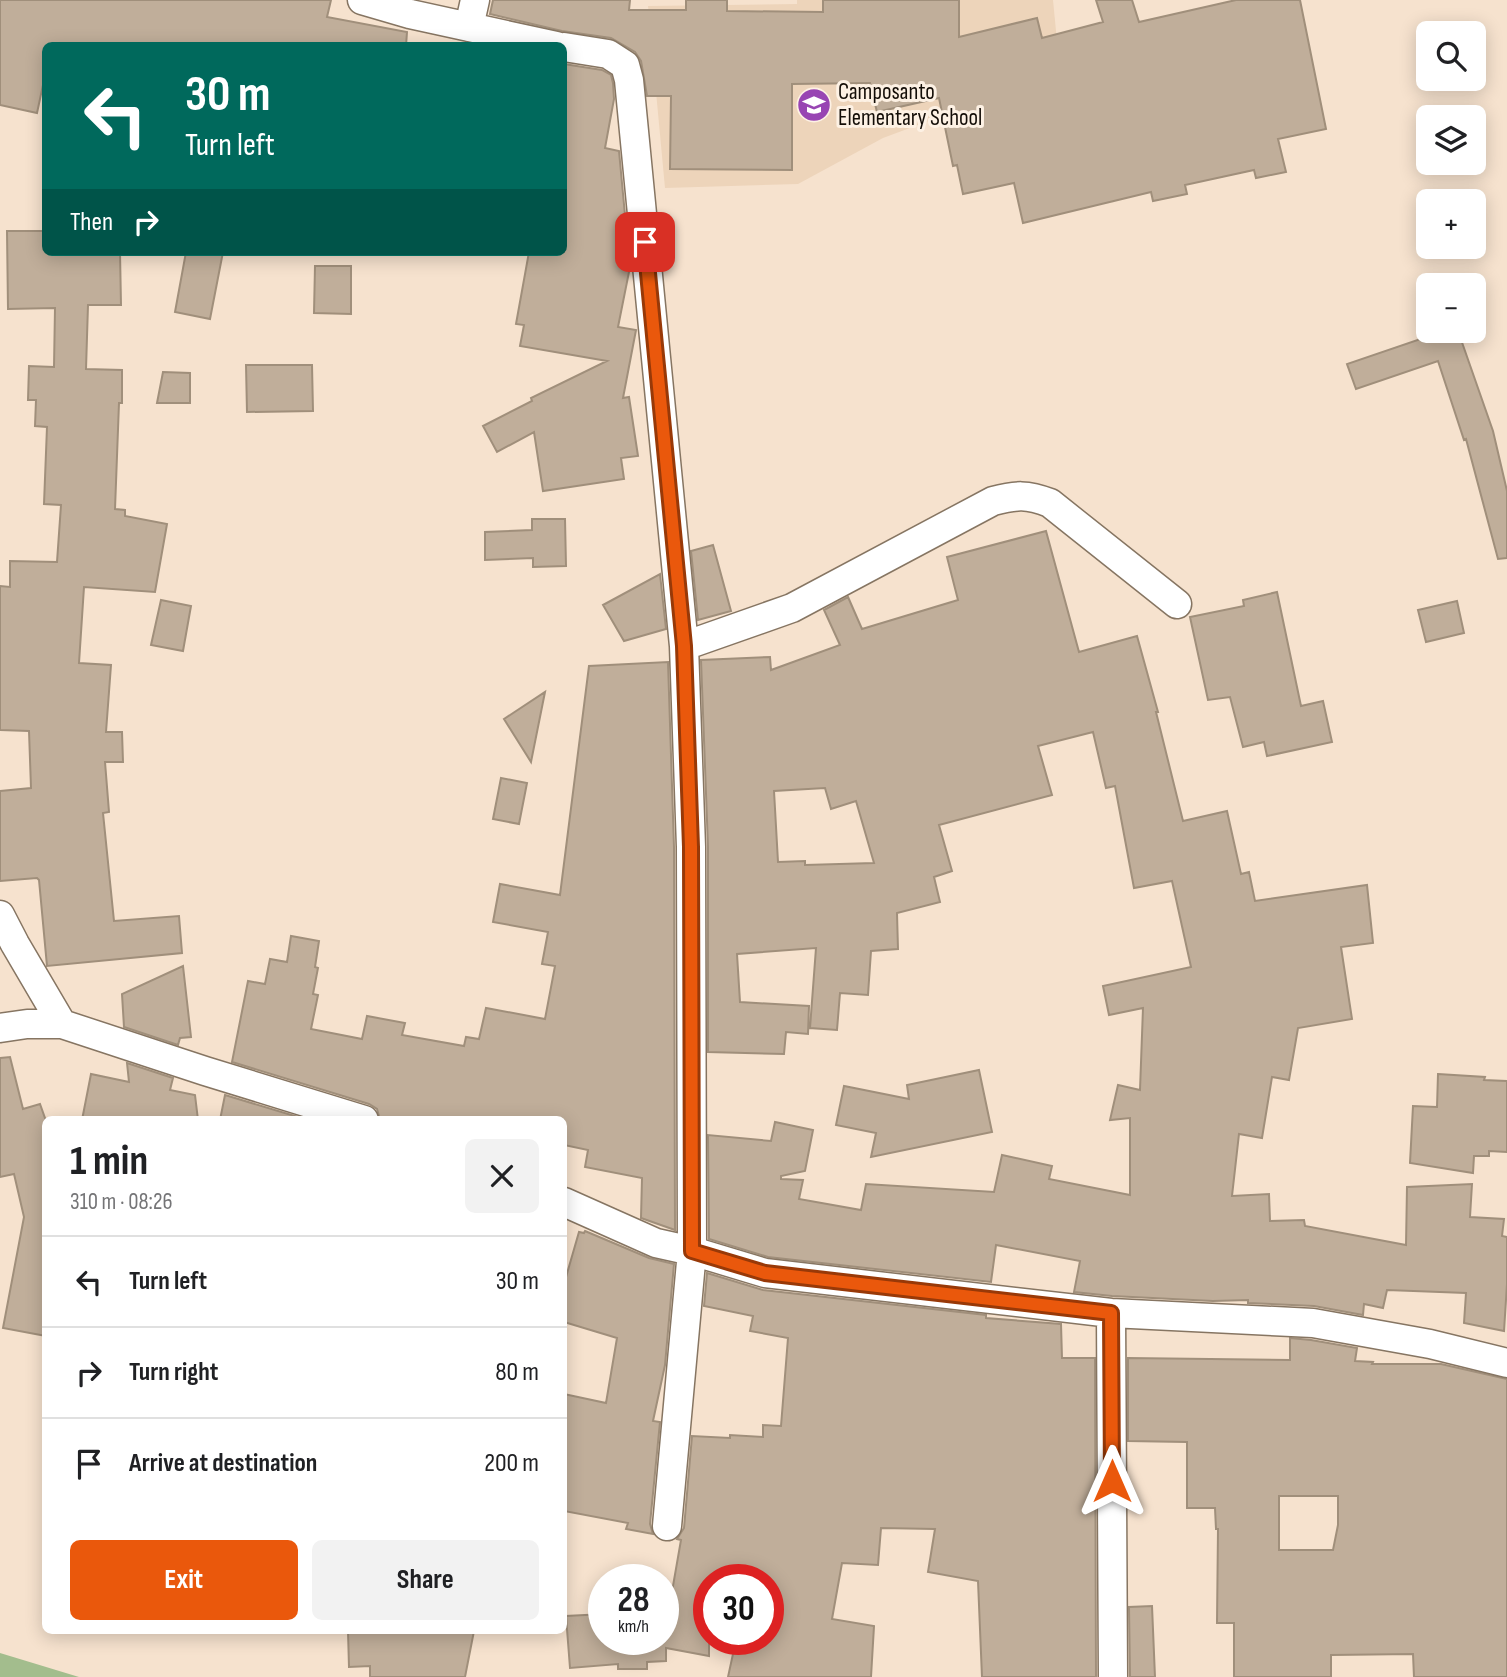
<!DOCTYPE html>
<html lang="en">
<head>
<meta charset="utf-8">
<style>
  body { margin:0; font-family:"Sofia Sans Condensed",sans-serif; background:#f2f2f2; color:#202124; height:100vh; display:flex; flex-direction:column; font-size:26px; white-space:nowrap }
  * { box-sizing:border-box; margin:0 }
  p { font-size:23px; color:#757577 }
  .icon { flex:none; width:38px; height:38px; fill:none; stroke:currentColor; stroke-width:2; stroke-linecap:round; stroke-linejoin:round }
  .map { position:relative; flex:1; overflow:hidden }
  .drawer { position:absolute; left:42px; top:1116px; width:525px; height:518px; display:flex; flex-direction:column; background:#fff; border-radius:10px; box-shadow:0 4px 18px #0003 }
  .drawer>* { flex:none }
  .top-card { position:absolute; left:42px; top:42px; width:525px; height:214px; border-radius:10px; box-shadow:0 4px 18px #0003; background:#00695c; color:#fff; overflow:hidden }
  .tools { position:absolute; left:1416px; top:21px; display:grid; gap:14px }
  .tools a { display:grid; place-items:center; width:70px; height:70px; border-radius:10px; background:#fff; box-shadow:0 4px 18px #0003; font-size:35px }
  .speed { position:absolute; left:588px; top:1564px; display:flex; gap:14px; font-size:35px; font-weight:700; text-align:center }
  .speed>* { display:grid; place-content:center; width:91px; height:91px; border-radius:50%; background:#fff; box-shadow:0 4px 18px #0003; line-height:1 }
  .speed small { font-size:18px; font-weight:400 }
  .speed .limit { border:10px solid #d22; background:#fff; color:#111 }
  .pin { position:absolute; display:grid; place-items:center; width:60px; height:60px; color:#fff; margin:-30px; border-radius:14px; box-shadow:0 4px 10px #0006 }
  .me { position:absolute; width:77px; margin:-38px; rotate:0deg; stroke-linejoin:round; filter:drop-shadow(0 0 5px #0008) }
  .turn { display:flex; align-items:center; gap:24px; height:147px; padding:0 28px; font-size:32px }
  .turn .icon { width:91px; height:91px; stroke-width:2.5 }
  .turn b { display:block; font-size:49px; line-height:60px }
  .then { display:flex; align-items:center; height:66px; padding:0 28px; background:#0003; gap:14px; font-size:26px }
  .round { display:grid; place-items:center; flex:none; width:74px; height:74px; border-radius:10px; background:#f2f2f2 }
  .head { display:flex; align-items:center; justify-content:space-between; height:119px; padding:0 28px }
  h1 { font-size:42px; font-weight:700; line-height:52px }
  .action { display:flex; gap:14px; margin-top:auto; padding:14px 28px }
  .action a { flex:1; height:80px; border-radius:10px; background:#ea580c; color:#fff; font-size:28px; font-weight:700; line-height:80px; text-align:center }
  .action a+a { background:#f2f2f2; color:#202124 }
  ul { padding:0; list-style:none }
  li { display:flex; align-items:center; gap:21px; height:91px; padding:0 28px; border-top:2px solid #e0e0e0 }
  li div { flex:1 }
  li b { display:block; font-size:26px }
  li em { font-style:normal }
  .map>svg:first-child { display:block }
  .built { fill:#edd4ba }
  .green { fill:#a3bd8d }
  .building { fill:#c0ae9a; stroke:#a08f7b; stroke-width:2; fill-rule:evenodd }
  .lines { fill:none; stroke-linecap:round; stroke-linejoin:round }
  .minor-casing { stroke:#867562; stroke-width:31 }
  .minor { stroke:#fff; stroke-width:28 }
  .route-casing { stroke:#983908; stroke-width:18 }
  .route { stroke:#ea580c; stroke-width:12 }
  .labels { text-anchor:middle; dominant-baseline:central; stroke-width:6; stroke-linejoin:round; paint-order:stroke }
  .poi-label { font-size:23px; fill:#130d07; stroke:#fdf1e4; text-anchor:start }
</style>
</head>
<body>
<div class="map">
<svg width="1507" height="1677" viewBox="0 0 1507 1677">
  <rect width="100%" height="100%" fill="#f6e2ce"/>
  <path class="built" d="M797,0H1053L1060,72L883,138L798,184L665,188L648,6L797,4Z"/>
  <path class="green" d="M0,1653L79,1677H0Z"/>
  <path class="building" d="M0,0H331L327,17L407,32L406,46H46V71L37,113L0,105Z
    M493,0H630L629,10H686V0H727V11L823,12V0H959V37L1037,18L1042,38L1103,22L1096,0H1132L1139,22L1236,0H1300L1326,129L1278,139L1286,172L1256,178L1254,170L1185,185L1187,194L1153,201L1151,192L1023,223L1014,183L963,194L957,165L953,166L939,98L877,112L870,83L792,84V170L670,169L671,96H647L641,61L635,52L611,38L562,31L490,14Z
    M564,64L602,70L611,75L613,83L614,99L605,148L619,151L626,226L622,246L629,248L630,267L618,327L636,330L623,398L629,397L638,456L621,458L624,479L543,491L534,432L497,452L483,426L532,401L531,398L607,361L520,346L524,325L516,324L529,252H564Z
    M7,231H46V252H120L121,305H88L86,369L122,370V403H119L115,509L125,510V516L167,524L155,592L84,587L79,663L111,665L106,732H122L123,762H105L109,812L103,813L114,921L179,916L182,953L47,966L39,880L37,878L0,881V791L31,788L29,731L0,730V586L10,587V561L57,562L61,505L44,504L47,427L35,426L36,400H28L29,366L54,367L55,308L8,309Z
    M186,252H223L210,319L175,312Z
    M315,266H351V314L314,313Z
    M1444,331H1458L1493,431L1507,491V558L1498,559L1466,439L1464,440L1438,361L1356,389L1347,364Z
    M246,365H312L313,411L247,412Z
    M163,372L190,373V403H157Z
    M532,519H565L566,566L533,567V558L485,560V532L532,530Z
    M1046,531L1079,652L1137,636L1158,712H1156L1183,821L1227,811L1241,874L1249,872L1255,901L1367,885L1373,943L1341,947L1352,1019L1298,1028L1289,1080L1272,1077L1262,1138L1239,1134L1232,1196L1269,1194L1270,1221L1304,1220L1305,1226L1406,1245L1407,1187L1472,1184L1470,1217L1504,1219L1502,1236L1507,1237V1284L1504,1331L1464,1323L1466,1293L1387,1290L1383,1308L1364,1304L1363,1315L1314,1306L1248,1303V1300L1213,1301L1112,1296L1074,1292L1080,1261L996,1245L991,1282L768,1257L709,1239L708,1135L771,1141L775,1122L813,1130L805,1171L781,1176V1179L803,1180L799,1199L861,1210L866,1184L994,1192L1002,1155L1052,1166L1049,1179L1130,1195V1118L1110,1120L1118,1085L1140,1090L1143,1008L1109,1015L1103,986L1191,967L1172,881L1134,888L1115,786L1106,788L1093,732L1038,746L1052,795L939,825L952,871L934,877L940,902L897,913L898,949L871,951L868,995L840,993L837,1030L810,1028L816,948L737,954L740,1002L809,1006L808,1034L786,1032L784,1054L708,1052V847L701,660L770,657L771,670L840,645L824,610L848,597L862,629L958,600L947,557ZM825,788L831,809L856,801L874,863L805,865V861L778,862L774,791Z
    M713,545L731,611L698,620L691,551Z
    M660,574L666,629L624,641L603,605Z
    M1277,592L1301,706L1323,701L1332,742L1267,756L1264,742L1243,747L1230,697L1208,700L1190,617L1244,606L1243,600Z
    M161,600L191,606L183,651L151,645Z
    M1457,601L1464,633L1426,642L1418,610Z
    M668,662L674,847L675,1230L641,1218L642,1178L585,1167L588,1150L564,1145V1120H380L377,1109L369,1104L232,1062L248,981L265,984L270,959L287,962L291,936L319,941L315,967L318,968L313,994L318,995L311,1029L362,1039L367,1016L405,1023L402,1035L464,1046L466,1037L479,1039L486,1008L545,1019L555,966L542,964L548,932L493,922L500,884L560,895L589,666Z
    M545,692L531,762L504,719Z
    M501,778L527,783L519,824L493,819Z
    M183,966L191,1037L180,1038L178,1045L124,1027L122,994Z
    M10,1057L23,1109L40,1104L46,1121V1336L3,1328L24,1217L14,1174L0,1177V1058Z
    M127,1063L173,1078L170,1090L195,1095L198,1120H82L91,1074L129,1082Z
    M979,1070L992,1132L871,1157L876,1133L836,1125L844,1086L909,1099L907,1085Z
    M1438,1074L1485,1077L1484,1080L1507,1081V1152L1489,1151V1156H1474L1473,1173L1410,1163L1413,1106L1437,1107Z
    M225,1095L308,1120H220Z
    M585,1231L649,1258L674,1264L665,1365L653,1421L660,1422L650,1524L653,1534L626,1529L628,1523L564,1511V1394L606,1403L617,1338L564,1322V1284L579,1232L584,1233Z
    M707,1273L763,1290L986,1315V1318L1061,1324L1062,1358H1095L1096,1677H982L978,1581L928,1572L935,1529L881,1528L878,1565L842,1563L832,1619L874,1626L871,1677H728L736,1640H768V1580H709V1656L666,1648V1661L647,1662V1669H618V1664L570,1668L566,1616L604,1614V1640H663V1608L669,1609L681,1540L677,1539L684,1528L692,1436L730,1438V1435L763,1437V1425L781,1426L788,1338L750,1331L753,1316L704,1306Z
    M1290,1338L1311,1340L1357,1348L1355,1361L1373,1362L1372,1364H1441L1507,1379V1677H1414L1413,1654L1331,1655V1677H1234V1623H1217L1218,1529H1216L1215,1508H1187V1442L1128,1441V1358L1290,1360ZM1279,1496H1338V1525L1333,1550H1279Z
    M1152,1606L1155,1677H1130L1129,1607Z
    M348,1631H474L465,1677H370V1666L349,1667Z"/>
  <g class="lines">
    <g class="minor-casing">
      <path id="minor" d="M362,0L410,14L556,46
        M469,27L475,0
        M564,47L608,54L625,65L629,80L684,646L691,847L692,1251L667,1526
        M684,646L792,608L993,501C1016,495 1027,494 1050,503L1177,604
        M0,915L15,944L62,1024
        M0,1028L27,1024H62L205,1071L364,1120
        M564,1202L656,1243L692,1251L765,1273L1111,1313L1313,1323L1430,1344L1507,1363
        M1111,1313L1113,1677"/>
    </g>
    <use href="#minor" class="minor"/>
  </g>
  <g class="lines">
    <g class="route-casing">
      <path id="route" d="M645,242L684,646L691,847L692,1251L765,1273L1111,1313L1112,1481"/>
    </g>
    <use href="#route" class="route"/>
  </g>
  <defs>
    <g id="school-disc" transform="scale(1.75)"><circle r="9.5" fill="#9845b3" stroke="#fdf1e4"/><path d="M0-5L7-2L0 1L-7-2ZM-4 1L0 2.5L4 1V4Q0 6-4 4Z" fill="#fff"/></g>
  </defs>
  <g fill-rule="evenodd">
    <use href="#school-disc" x="814" y="105"/>
  </g>
  <g class="labels">
    <g class="poi-label">
      <text x="838" y="92">Camposanto<tspan x="838" dy="26">Elementary School</tspan></text>
    </g>
  </g>
</svg>
<div class="tools">
<a><svg class="icon" aria-label="search" viewBox="0 0 24 24"><circle cx="10" cy="10" r="6"/><path d="M15 15l6 6"/></svg></a>
<a><svg class="icon" aria-label="layers" viewBox="0 0 24 24"><path d="M12 4l9 5-9 5-9-5zM3 14l9 5 9-5"/></svg></a>
<a>+</a>
<a>−</a>
</div>
<div class="speed"><div>28<small>km/h</small></div><div class="limit">30</div></div>
<div class="pin" style="left:645px;top:242px;background:#d93025"><svg class="icon" aria-label="arrive" viewBox="0 0 24 24"><path d="M6 21V4h12l-3 4 3 4H6"/></svg></div>
<svg class="me" style="left:1112px;top:1481px" viewBox="-20 -20 40 40"><path d="M0-17L14 15 0 8-14 15z" fill="#ea580c" stroke="#fff" stroke-width="4"/></svg>
<div class="top-card">
<div class="turn"><svg class="icon" aria-label="left" viewBox="0 0 24 24"><path d="M17 20v-9H6M10 6l-5 5 5 5"/></svg><div><b>30 m</b>Turn left</div></div>
<div class="then">Then<svg class="icon" aria-label="right" viewBox="0 0 24 24"><path d="M7 20v-9h11M14 6l5 5-5 5"/></svg></div>
</div>
<section class="drawer">
<div class="head"><div><h1>1 min</h1><p>310 m · 08:26</p></div><a class="round"><svg class="icon" aria-label="close" viewBox="0 0 24 24"><path d="M6 6l12 12M18 6L6 18"/></svg></a></div>
<ul>
<li><svg class="icon" aria-label="left" viewBox="0 0 24 24"><path d="M17 20v-9H6M10 6l-5 5 5 5"/></svg><div><b>Turn left</b></div><em>30 m</em></li>
<li><svg class="icon" aria-label="right" viewBox="0 0 24 24"><path d="M7 20v-9h11M14 6l5 5-5 5"/></svg><div><b>Turn right</b></div><em>80 m</em></li>
<li><svg class="icon" aria-label="arrive" viewBox="0 0 24 24"><path d="M6 21V4h12l-3 4 3 4H6"/></svg><div><b>Arrive at destination</b></div><em>200 m</em></li>
</ul>
<div class="action"><a>Exit</a><a>Share</a></div>
</section>
</div>
</body>
</html>
